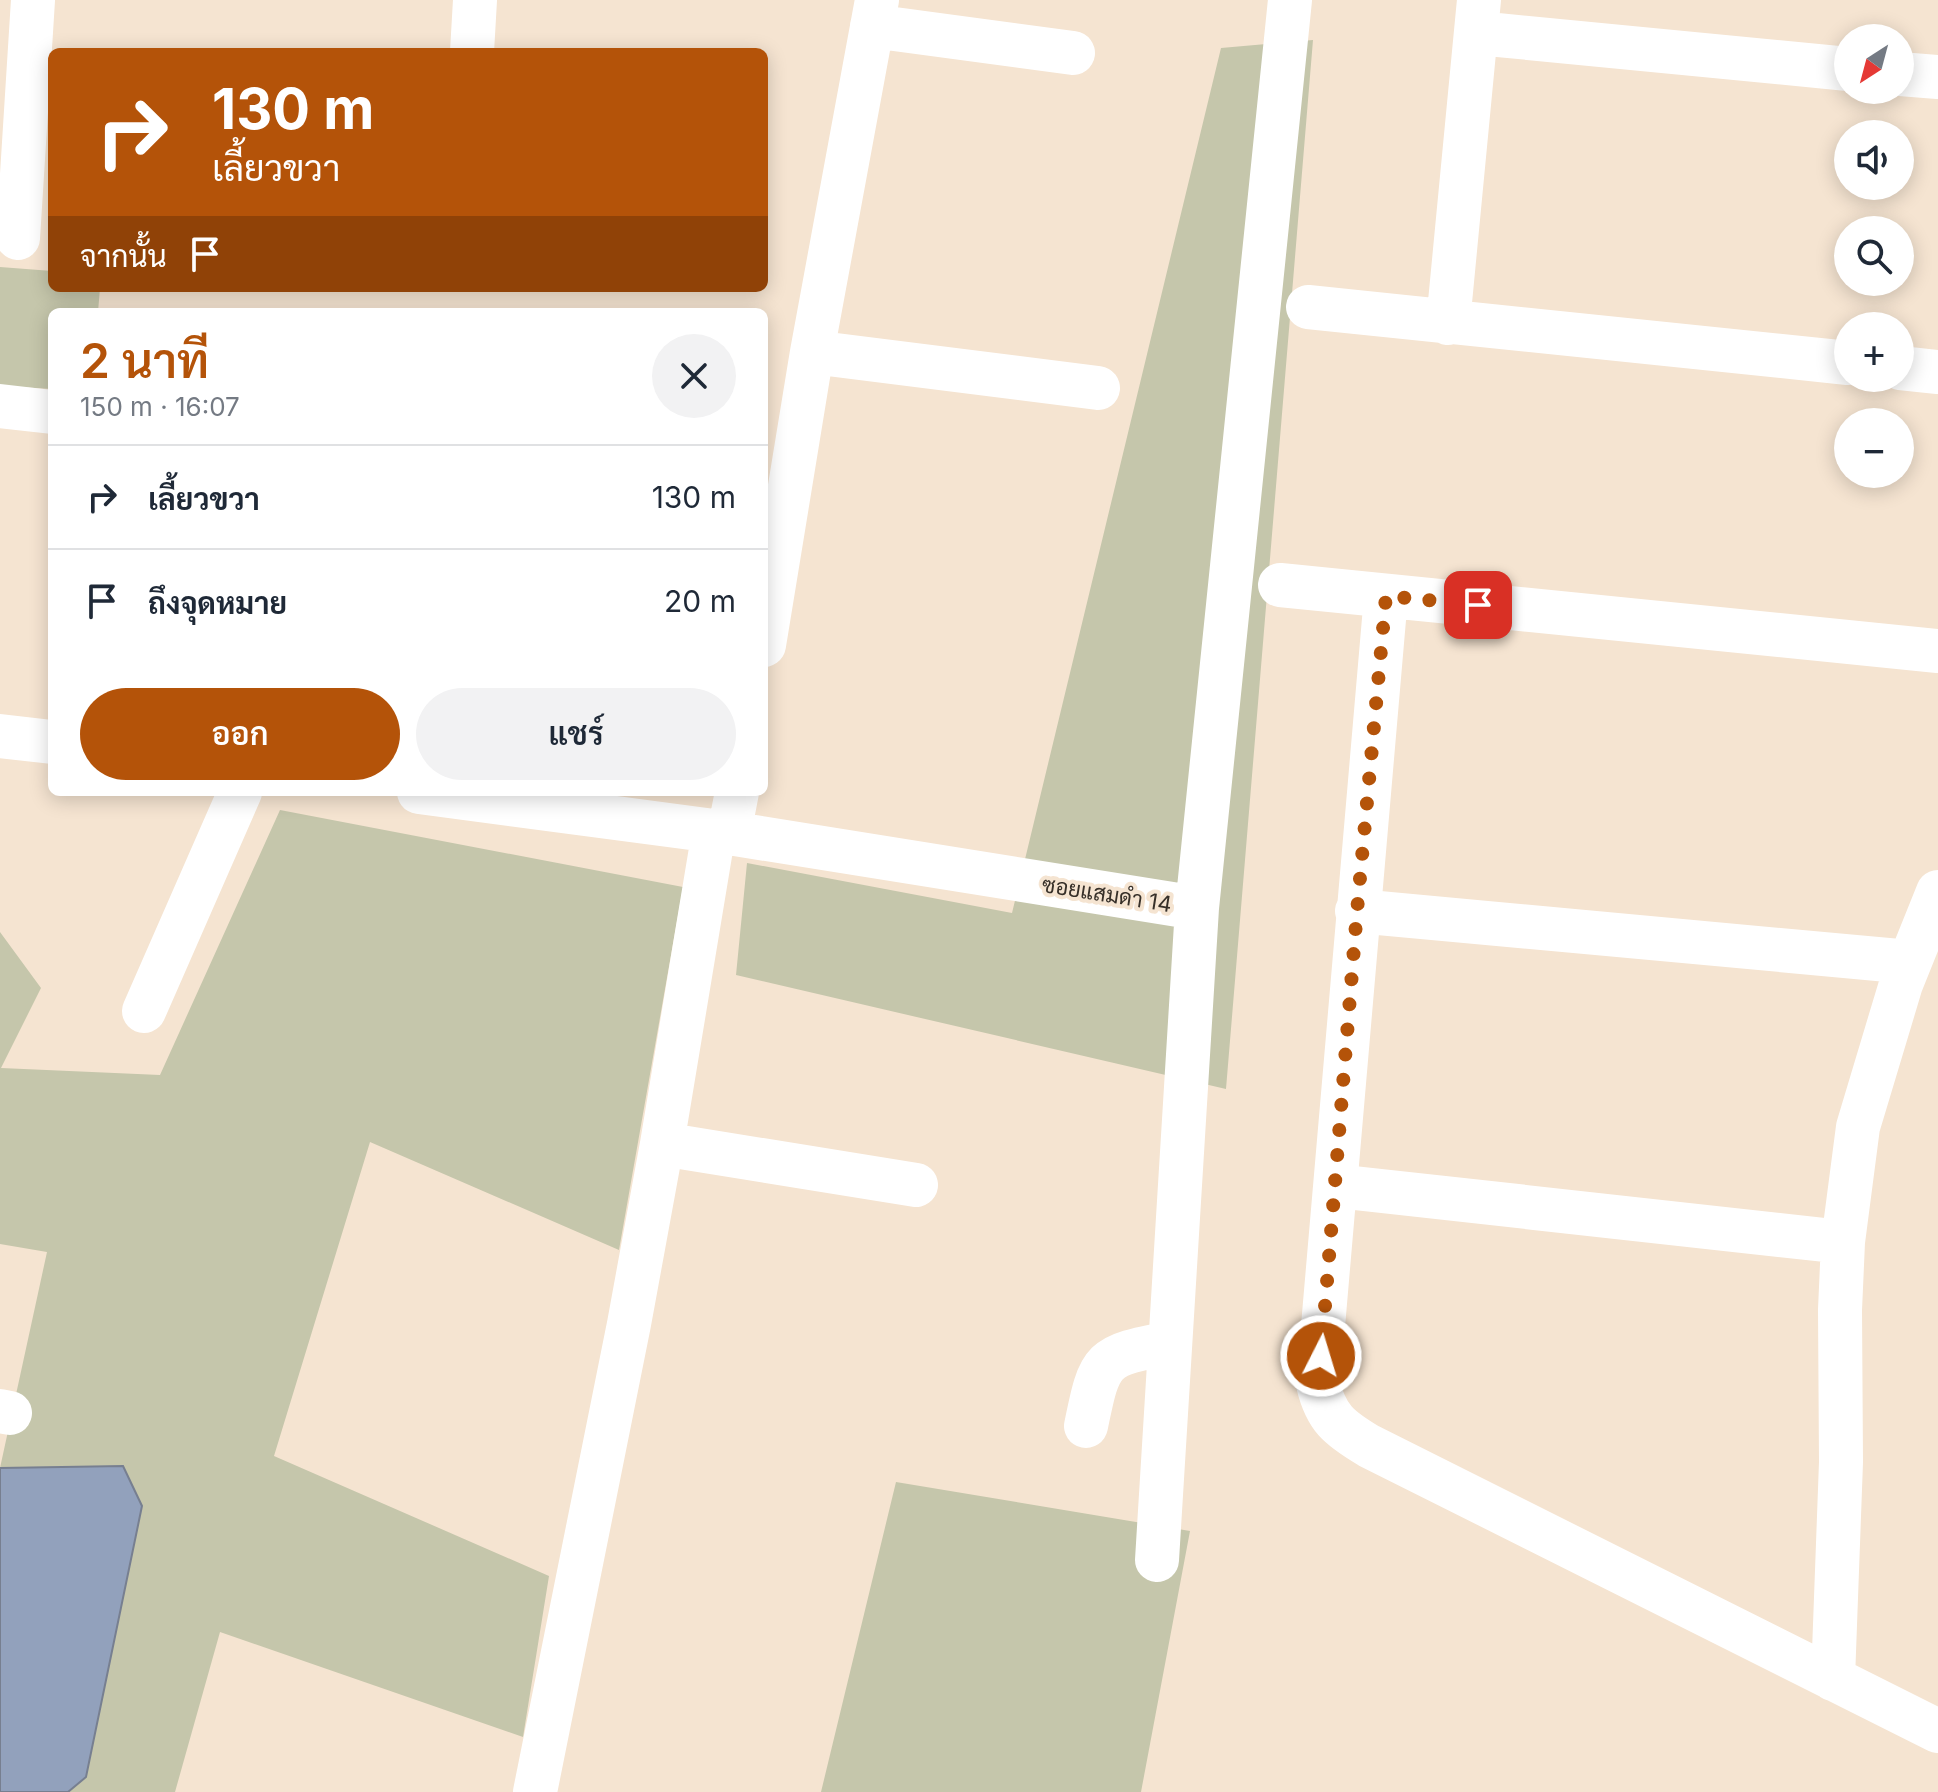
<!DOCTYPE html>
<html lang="th">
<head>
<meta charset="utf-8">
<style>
  body { margin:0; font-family:Inter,Sarabun,sans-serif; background:#f2f2f3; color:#1f2937; height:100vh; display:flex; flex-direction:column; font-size:30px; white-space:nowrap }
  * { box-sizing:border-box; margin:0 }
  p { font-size:26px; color:#747a83 }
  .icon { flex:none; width:44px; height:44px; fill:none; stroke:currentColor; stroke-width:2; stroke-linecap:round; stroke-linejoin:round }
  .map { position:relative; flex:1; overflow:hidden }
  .sheet { position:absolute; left:48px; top:308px; width:720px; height:488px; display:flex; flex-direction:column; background:#fff; border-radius:12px; box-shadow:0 4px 20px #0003 }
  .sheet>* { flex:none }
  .top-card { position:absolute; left:48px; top:48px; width:720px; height:244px; border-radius:12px; box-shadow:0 4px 20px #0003; background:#b45309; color:#fff; overflow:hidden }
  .needle { width:52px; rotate:216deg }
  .buttons { position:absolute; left:1834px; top:24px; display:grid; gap:16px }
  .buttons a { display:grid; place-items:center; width:80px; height:80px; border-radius:50%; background:#fff; box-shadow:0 4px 20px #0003; font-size:40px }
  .pin { position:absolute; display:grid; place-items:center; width:68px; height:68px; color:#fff; margin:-34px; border-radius:16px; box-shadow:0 4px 12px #0006 }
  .me { position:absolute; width:88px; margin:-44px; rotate:5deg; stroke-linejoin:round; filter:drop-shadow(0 0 6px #0008) }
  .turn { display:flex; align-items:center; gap:28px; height:168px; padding:0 32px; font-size:36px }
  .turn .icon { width:104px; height:104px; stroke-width:2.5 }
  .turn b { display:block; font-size:56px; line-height:68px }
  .then { display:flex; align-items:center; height:76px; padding:0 32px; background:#0003; gap:16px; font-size:30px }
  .round { display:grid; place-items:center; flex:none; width:84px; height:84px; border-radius:42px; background:#f2f2f3 }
  .summary { display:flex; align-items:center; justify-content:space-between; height:136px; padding:0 32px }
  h1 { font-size:48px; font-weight:600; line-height:60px; color:#b45309 }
  .action { display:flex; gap:16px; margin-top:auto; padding:16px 32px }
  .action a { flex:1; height:92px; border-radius:48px; background:#b45309; color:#fff; font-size:32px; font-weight:600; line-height:92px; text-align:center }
  .action a+a { background:#f2f2f3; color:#1f2937 }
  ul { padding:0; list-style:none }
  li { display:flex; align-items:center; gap:24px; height:104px; padding:0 32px; border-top:2px solid #e0e1e3 }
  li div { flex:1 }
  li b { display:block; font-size:30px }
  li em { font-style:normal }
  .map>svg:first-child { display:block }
  .green { fill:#c5c6ab }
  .water { fill:#92a1bc; stroke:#777f90; stroke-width:2 }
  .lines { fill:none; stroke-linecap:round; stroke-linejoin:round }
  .minor { stroke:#fff; stroke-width:44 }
  .route { stroke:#b45309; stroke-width:14; stroke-dasharray:0 25.2 }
  .labels { text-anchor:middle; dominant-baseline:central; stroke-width:8; stroke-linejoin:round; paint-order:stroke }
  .street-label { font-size:22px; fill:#373029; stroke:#f5e4d1 }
</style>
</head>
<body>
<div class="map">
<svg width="1938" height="1792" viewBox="0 0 1938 1792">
  <rect width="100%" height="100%" fill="#f5e4d1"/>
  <path class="green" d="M1313,40L1226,1089L736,975L747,863L1012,913L1221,48Z
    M0,267L52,271V288H100L98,312H52V389L0,386Z
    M280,810L683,887L619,1250L370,1142L274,1456L549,1576L523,1737L220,1632L175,1792H68L86,1777L123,1466L0,1468L47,1252L0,1244V932L41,988L1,1068L160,1075Z
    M896,1482L1190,1531L1141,1792H821Z"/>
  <path class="water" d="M123,1466L142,1506L86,1777L68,1792H0V1468Z"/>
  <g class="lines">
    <path class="minor" d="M872,26L1073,53
      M1477,33L1848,69
      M472,52L475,0
      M1900,74L1938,77
      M18,238L33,0
      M1308,307L1848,363
      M1448,323L1479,0
      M812,352L1098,388
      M1900,368L1938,372
      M0,406L52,412
      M1280,585L1938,651
      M1386,596L1318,1384C1326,1418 1339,1428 1369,1446L1938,1731
      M764,645L812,352L877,0
      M0,736L52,742
      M419,792L729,833L1197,908L1157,1560
      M729,833L737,792
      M1197,908L1290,0
      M1357,911L1910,962
      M144,1011L240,792
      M662,1144L916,1185
      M1336,1186L1843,1242
      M0,1411L10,1413
      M1086,1426C1100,1357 1101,1356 1170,1343
      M1833,1679L1841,1462L1840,1310L1843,1242L1858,1127L1901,984L1938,892
      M535,1792L629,1324L662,1144L714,831"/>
  </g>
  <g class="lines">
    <path class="route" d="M1321,1356L1357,911L1386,596L1478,605"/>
  </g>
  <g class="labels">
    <g class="street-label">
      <text transform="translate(1107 894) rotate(9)">ซอยแสมดำ 14</text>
    </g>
  </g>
</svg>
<div class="buttons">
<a><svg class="needle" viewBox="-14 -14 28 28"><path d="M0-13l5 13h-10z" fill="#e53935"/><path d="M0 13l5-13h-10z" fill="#747a83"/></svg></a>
<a><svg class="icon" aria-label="sound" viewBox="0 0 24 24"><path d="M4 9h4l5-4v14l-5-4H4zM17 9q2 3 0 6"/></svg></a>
<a><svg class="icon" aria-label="search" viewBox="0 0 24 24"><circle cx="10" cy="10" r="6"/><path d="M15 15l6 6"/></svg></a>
<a>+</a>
<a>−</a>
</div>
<div class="pin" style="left:1478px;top:605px;background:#d93025"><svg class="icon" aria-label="arrive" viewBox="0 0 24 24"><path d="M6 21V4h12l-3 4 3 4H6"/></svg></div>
<svg class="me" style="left:1321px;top:1356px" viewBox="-20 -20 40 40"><circle r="17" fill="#b45309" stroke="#fff" stroke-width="3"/><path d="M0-11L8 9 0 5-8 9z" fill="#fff"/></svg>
<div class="top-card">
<div class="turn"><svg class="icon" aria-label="right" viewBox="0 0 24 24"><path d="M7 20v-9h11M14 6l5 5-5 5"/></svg><div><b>130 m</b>เลี้ยวขวา</div></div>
<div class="then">จากนั้น<svg class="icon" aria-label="arrive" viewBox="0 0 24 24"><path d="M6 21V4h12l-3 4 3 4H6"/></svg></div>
</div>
<section class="sheet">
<div class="summary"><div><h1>2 นาที</h1><p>150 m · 16:07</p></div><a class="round"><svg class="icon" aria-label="close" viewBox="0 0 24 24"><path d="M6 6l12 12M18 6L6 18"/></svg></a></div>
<ul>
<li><svg class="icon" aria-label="right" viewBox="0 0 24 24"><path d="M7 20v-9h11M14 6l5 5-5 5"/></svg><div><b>เลี้ยวขวา</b></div><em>130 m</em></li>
<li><svg class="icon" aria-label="arrive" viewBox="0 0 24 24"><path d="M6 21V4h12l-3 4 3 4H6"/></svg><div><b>ถึงจุดหมาย</b></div><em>20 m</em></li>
</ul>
<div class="action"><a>ออก</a><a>แชร์</a></div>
</section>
</div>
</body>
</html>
